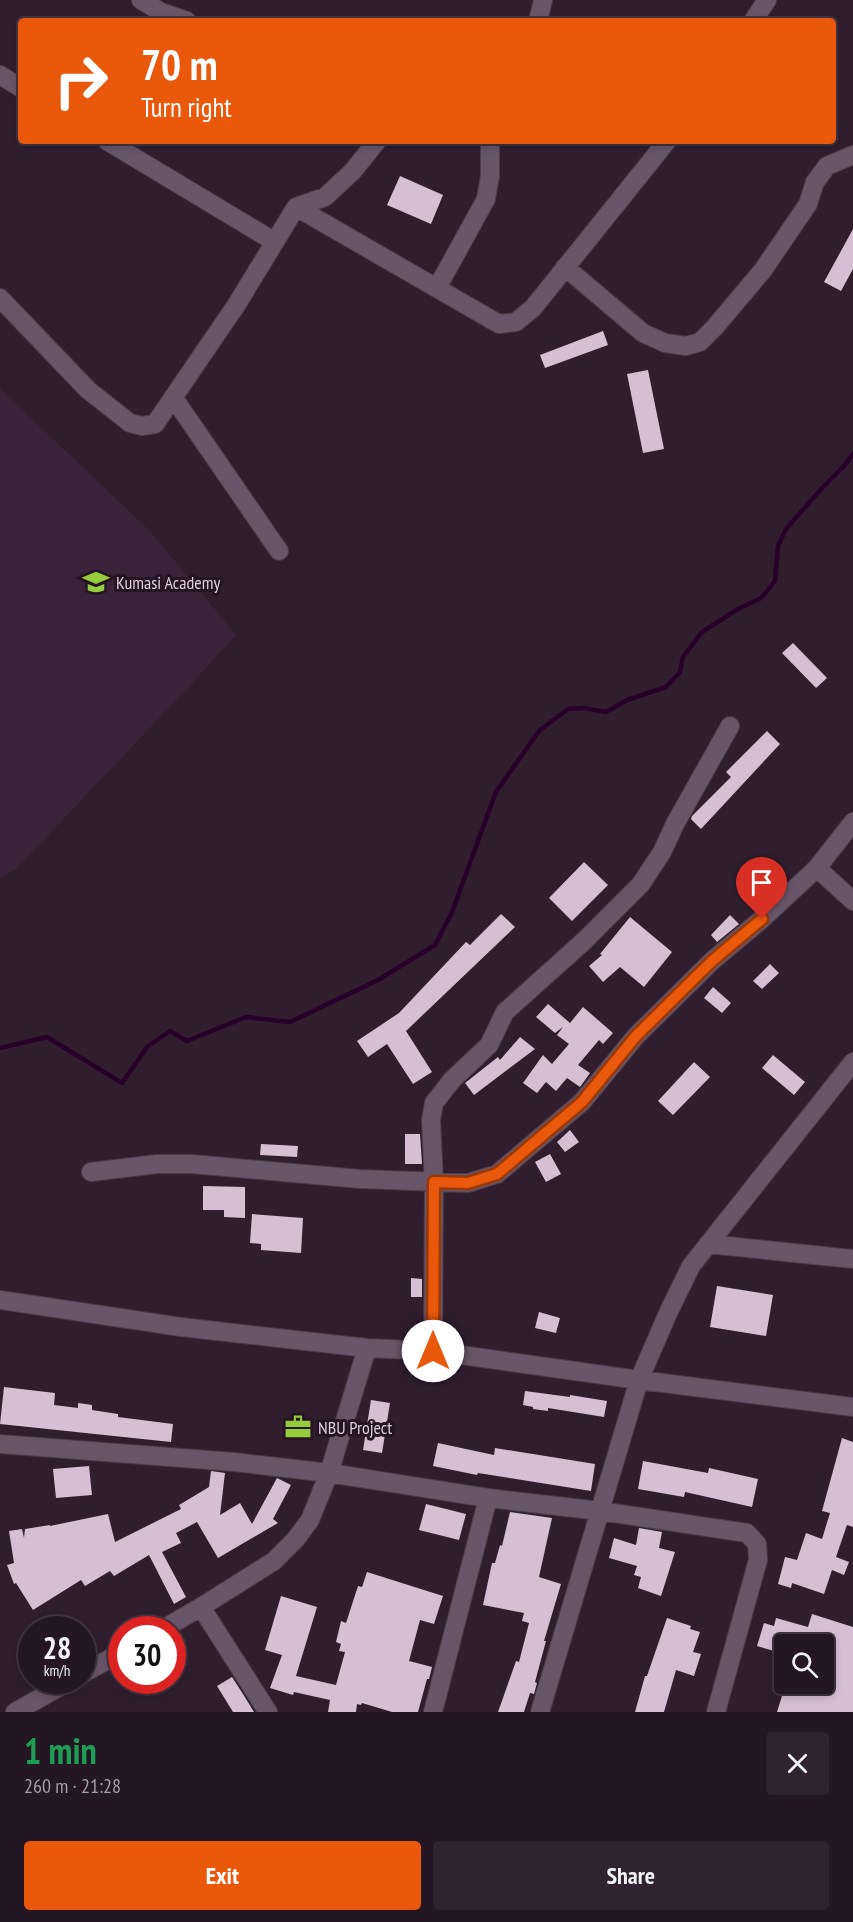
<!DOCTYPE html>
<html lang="en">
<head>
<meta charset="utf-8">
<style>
  body { margin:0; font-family:"PT Sans Narrow",sans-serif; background:#302330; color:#f1f3f6; height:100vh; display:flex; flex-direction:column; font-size:22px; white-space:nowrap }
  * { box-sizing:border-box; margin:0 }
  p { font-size:20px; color:#a39fa6 }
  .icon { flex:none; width:33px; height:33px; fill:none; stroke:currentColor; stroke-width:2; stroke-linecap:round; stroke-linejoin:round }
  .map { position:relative; height:1712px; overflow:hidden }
  .panel { display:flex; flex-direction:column; background:#241623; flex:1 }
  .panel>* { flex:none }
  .hud { position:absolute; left:18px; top:18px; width:818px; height:126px; border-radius:6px; box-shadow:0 3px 9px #0003,0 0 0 2px #413541; background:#ea580c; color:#fff; overflow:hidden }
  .controls { position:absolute; left:774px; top:1634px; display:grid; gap:12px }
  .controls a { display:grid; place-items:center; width:60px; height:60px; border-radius:6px; background:#241623; box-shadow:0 3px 9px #0003,0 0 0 2px #413541; font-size:30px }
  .speed { position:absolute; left:18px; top:1616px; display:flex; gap:12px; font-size:30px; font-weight:700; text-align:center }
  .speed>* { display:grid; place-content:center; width:78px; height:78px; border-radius:50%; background:#241623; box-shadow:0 3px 9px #0003,0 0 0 2px #413541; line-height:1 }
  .speed small { font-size:15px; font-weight:400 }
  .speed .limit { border:9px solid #d22; background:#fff; color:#111 }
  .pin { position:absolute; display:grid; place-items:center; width:51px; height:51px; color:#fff; margin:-62px -26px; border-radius:50% 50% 50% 0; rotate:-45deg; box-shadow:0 0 6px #0007 }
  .pin .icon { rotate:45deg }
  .me { position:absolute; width:66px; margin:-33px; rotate:0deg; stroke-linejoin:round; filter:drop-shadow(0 0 4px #0008) }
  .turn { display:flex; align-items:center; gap:21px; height:126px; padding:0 24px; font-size:27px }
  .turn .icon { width:78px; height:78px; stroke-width:2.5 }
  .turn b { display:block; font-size:42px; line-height:51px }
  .round { display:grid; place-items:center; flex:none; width:63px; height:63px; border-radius:6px; background:#302330 }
  .summary { display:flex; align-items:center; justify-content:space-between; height:102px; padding:0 24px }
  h1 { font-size:36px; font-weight:700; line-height:45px; color:#1e9e55 }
  .action { display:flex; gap:12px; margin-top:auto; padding:12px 24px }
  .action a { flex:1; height:69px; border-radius:6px; background:#ea580c; color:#fff; font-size:24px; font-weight:700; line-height:69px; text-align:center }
  .action a+a { background:#302330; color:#f1f3f6 }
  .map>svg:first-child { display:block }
  .built { fill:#3a233a }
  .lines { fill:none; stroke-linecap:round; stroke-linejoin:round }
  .stream { stroke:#270029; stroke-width:4.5 }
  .building { fill:#d6bed5 }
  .minor-casing { stroke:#4a3b4a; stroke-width:20 }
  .minor { stroke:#695569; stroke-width:18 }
  .route-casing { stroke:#983908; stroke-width:15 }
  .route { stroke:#ea580c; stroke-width:10 }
  .labels { text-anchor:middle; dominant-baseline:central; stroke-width:6; stroke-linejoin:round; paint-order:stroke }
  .poi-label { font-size:18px; fill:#dcd0dc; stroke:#261425; text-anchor:start }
</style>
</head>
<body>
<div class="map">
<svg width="853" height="1712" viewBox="0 0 853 1712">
  <rect width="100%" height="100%" fill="#301e2f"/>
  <path class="built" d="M0,389L149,530L236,635L195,680L15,870L0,878Z"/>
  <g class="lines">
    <path class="stream" d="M0,1048L47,1037L122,1083L147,1047L170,1031L187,1041L246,1017L290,1022L378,980L435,945L452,912L496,792L539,731L568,709L584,708L606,712L627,700L666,687L680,672L683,657L702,632L738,609L761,598L775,581L778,546L786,529L822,488L844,466L853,454"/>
  </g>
  <path class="building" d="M400,176L443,195L431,224L387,205Z
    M853,229V269L841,291L824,282Z
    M603,331L608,345L545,368L540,355Z
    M648,370L664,449L643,453L627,374Z
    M793,643L827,678L816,688L782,653Z
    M767,731L780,744L701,829L691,819L692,816L731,777L726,772Z
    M584,862L608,885L572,921L549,898Z
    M501,914L515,927L406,1031L432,1072L413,1084L387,1044L368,1057L357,1041L399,1013L466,942L470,945Z
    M730,915L739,924L717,942L711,935Z
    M630,917L672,952L644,987L620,967L603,982L589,966L602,955L600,954Z
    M770,964L779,973L762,989L753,981Z
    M713,987L731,1003L722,1013L704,998Z
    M548,1004L570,1023L583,1007L613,1033L603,1044L599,1040L578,1065L590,1073L580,1087L567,1078L556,1091L546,1082L537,1093L523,1083L543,1055L552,1064L569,1044L557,1035L563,1027L555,1033L536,1017Z
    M520,1037L535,1049L474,1095L465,1083L498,1057L500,1060Z
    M773,1055L805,1082L794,1095L762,1068Z
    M694,1062L710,1077L673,1115L658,1101Z
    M570,1130L579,1142L565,1152L557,1142Z
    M405,1134H420L422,1164H405Z
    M261,1144L298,1146L297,1157L260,1155Z
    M550,1154L561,1174L546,1182L535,1162Z
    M203,1186L245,1187V1218L224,1217V1210H203Z
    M252,1214L303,1218L301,1253L261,1250V1244L250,1243Z
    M411,1278L422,1279V1297H411Z
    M717,1286L773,1295L766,1336L710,1327Z
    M539,1312L560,1318L556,1333L535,1328Z
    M4,1387L55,1393L54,1405L78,1408V1403L92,1405V1410L118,1414V1417L173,1424L171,1442L0,1424Z
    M525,1391L570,1397V1395L607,1401L604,1417L548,1408V1411L533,1409V1407L523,1405Z
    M371,1400L390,1403L382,1453L363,1450Z
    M842,1438L853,1442V1527L847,1525L836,1557L849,1562L844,1575L832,1570L824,1594L792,1583L791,1588L778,1584L785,1557L797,1560L806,1533L822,1539L830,1513L822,1511Z
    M438,1443L494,1455L495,1448L595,1464L591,1491L478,1473L477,1475L433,1466Z
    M643,1461L708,1473L709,1468L758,1479L752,1507L685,1492L684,1497L638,1489Z
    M89,1466L92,1495L56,1498L53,1469Z
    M211,1471L225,1473L220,1515L240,1503L252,1524L277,1478L291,1485L273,1519L278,1523L218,1558L197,1522L176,1533L181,1543L162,1552L186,1597L174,1604L149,1555L114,1576L110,1571L85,1586L81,1580L33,1610L16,1583L14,1584L7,1565L14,1563L9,1531L22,1529L24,1538L25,1529L50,1525V1526L108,1514L115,1542L181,1509L179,1505L209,1487Z
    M426,1504L466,1514L459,1540L419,1530Z
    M510,1512L552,1518L539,1577L561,1584L544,1641H546L535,1682L537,1683L534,1694L530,1693L524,1712H498L516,1661L519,1662L529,1623L522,1621L524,1613L483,1605L492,1563H495L500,1545L502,1546Z
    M639,1528L662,1532L659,1548L675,1552L661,1596L638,1588L641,1577L634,1575L637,1566L609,1558L614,1538L636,1545Z
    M367,1572L443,1596L434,1624L420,1620L409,1661L432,1667L429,1679H427L418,1712H392L362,1703L361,1705L357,1704L356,1712H328L330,1700L294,1692L293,1695L270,1688L282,1655L265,1650L281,1596L317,1607L296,1676L336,1685L345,1652L339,1651L341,1644L336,1642L341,1621L346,1623L358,1586L362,1587Z
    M812,1614L853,1627V1712H777L786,1683H824V1644H784V1654L757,1646L764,1623L774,1626L776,1618L808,1627Z
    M667,1618L691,1626L690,1629L700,1632L693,1652L701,1654L694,1676L676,1670L664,1712H635L645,1676H647Z
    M232,1677L243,1694L254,1712H233L217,1686Z"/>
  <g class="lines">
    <g class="minor-casing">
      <path id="minor" d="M141,0L161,12L187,21
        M538,21L543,0
        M753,21L767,0
        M0,75L21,88
        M107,141L275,242
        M296,207L499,324L516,322L533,308L667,141
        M565,267L643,333L665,343L686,346L700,342L715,327L763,270L808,204L815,182L827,166L853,155
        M437,288L486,199L490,176V141
        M0,298L88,390L130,423L142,426L155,424L237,304L296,207L325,197L352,172L377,141
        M173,397L279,551
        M817,868L853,901
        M91,1172L157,1164H192L360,1179L468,1183L497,1174L582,1102L636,1036L712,961L762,919L817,868L853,822
        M708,1244L853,1259
        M0,1300L181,1327L367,1348L433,1351L639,1380L853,1407
        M433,1351L434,1182L431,1120L434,1103L452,1080L489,1045L505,1012L584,941L641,884L662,852L675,824L730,726
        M0,1444L234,1462L329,1473L488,1498L600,1511L747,1533L757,1544L758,1560L716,1712
        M201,1607L268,1712
        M163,1629L201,1607L274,1561L295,1540L310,1520L329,1473L367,1348
        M82,1674L122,1652
        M15,1712L72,1680
        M433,1712L488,1498
        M540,1712L639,1380L669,1311L691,1266L853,1062"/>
    </g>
    <use href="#minor" class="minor"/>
  </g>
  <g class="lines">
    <g class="route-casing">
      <path id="route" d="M433,1351L434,1182L468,1183L497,1174L582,1102L636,1036L712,961L762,919"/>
    </g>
    <use href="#route" class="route"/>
  </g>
  <defs>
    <g id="school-bare" transform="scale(2.07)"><path d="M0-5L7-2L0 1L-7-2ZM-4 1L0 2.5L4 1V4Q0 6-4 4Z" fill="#95cc3b" stroke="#261425" stroke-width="2.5" paint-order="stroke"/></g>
    <g id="office-bare" transform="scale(2.07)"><path d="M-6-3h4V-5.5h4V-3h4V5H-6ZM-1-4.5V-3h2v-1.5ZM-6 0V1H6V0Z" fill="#95cc3b" stroke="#261425" stroke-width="2.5" paint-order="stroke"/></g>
  </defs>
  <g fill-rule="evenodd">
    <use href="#school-bare" x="96" y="582"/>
    <use href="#office-bare" x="298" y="1427"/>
  </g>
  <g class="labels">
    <g class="poi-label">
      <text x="116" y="582">Kumasi Academy</text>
      <text x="318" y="1427">NBU Project</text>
    </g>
  </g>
</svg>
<div class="controls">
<a><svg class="icon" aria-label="search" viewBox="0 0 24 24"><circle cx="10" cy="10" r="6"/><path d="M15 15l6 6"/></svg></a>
</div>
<div class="speed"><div>28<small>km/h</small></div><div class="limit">30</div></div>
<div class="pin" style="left:762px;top:919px;background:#d93025"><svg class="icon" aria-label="arrive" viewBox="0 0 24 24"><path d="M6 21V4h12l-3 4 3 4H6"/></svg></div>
<svg class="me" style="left:433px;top:1351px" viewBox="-20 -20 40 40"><circle r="19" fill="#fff"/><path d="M0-13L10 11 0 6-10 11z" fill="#ea580c"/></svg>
<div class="hud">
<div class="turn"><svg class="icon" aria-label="right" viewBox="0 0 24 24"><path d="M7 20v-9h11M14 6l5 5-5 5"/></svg><div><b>70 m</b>Turn right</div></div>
</div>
</div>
<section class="panel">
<div class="summary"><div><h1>1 min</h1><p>260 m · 21:28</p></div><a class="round"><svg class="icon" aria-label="close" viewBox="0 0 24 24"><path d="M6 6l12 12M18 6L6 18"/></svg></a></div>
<div class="action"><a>Exit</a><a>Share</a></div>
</section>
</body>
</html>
